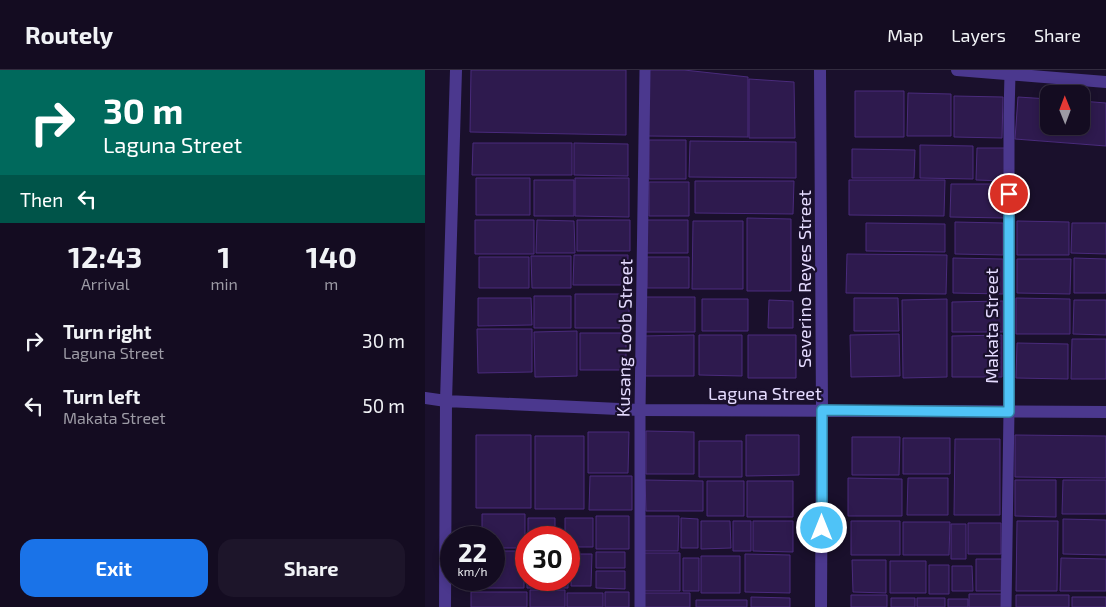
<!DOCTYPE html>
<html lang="en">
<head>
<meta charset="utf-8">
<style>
  body { margin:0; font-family:"Exo 2",sans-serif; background:#1d152a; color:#f1f3f6; height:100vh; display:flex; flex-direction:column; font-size:19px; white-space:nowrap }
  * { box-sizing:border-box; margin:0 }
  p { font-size:16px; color:#9d9ba5 }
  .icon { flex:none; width:28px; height:28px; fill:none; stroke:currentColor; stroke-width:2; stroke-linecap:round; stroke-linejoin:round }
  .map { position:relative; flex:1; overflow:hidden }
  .side { display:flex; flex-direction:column; background:#140c21; width:425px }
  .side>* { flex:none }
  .banner { background:#00695c; color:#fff; overflow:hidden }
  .needle { width:32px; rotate:359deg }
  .controls { position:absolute; left:615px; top:15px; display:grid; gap:10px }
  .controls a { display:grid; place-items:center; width:50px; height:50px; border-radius:10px; background:#140c21; box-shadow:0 2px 8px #0003,0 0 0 1px #332c3f; font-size:25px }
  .speed { position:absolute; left:15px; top:456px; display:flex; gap:10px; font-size:25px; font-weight:700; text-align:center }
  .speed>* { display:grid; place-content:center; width:65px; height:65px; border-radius:50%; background:#140c21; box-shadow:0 2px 8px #0003,0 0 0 1px #332c3f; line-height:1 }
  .speed small { font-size:12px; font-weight:400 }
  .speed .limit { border:8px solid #d22; background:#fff; color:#111 }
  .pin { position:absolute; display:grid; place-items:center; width:42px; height:42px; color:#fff; margin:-21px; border:2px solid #fff; border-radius:50%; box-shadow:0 1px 5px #0007 }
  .me { position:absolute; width:55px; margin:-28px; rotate:0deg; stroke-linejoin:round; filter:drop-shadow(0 0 4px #0008) }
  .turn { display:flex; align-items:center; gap:18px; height:105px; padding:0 20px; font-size:22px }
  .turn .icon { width:65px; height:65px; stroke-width:2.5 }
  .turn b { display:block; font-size:35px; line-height:42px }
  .then { display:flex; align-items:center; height:48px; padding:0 20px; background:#0003; gap:10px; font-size:19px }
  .eta { display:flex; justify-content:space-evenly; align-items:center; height:85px; text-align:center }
  .eta b { font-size:30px; font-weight:700; line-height:35px }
  .primary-button { display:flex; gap:10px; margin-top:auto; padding:10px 20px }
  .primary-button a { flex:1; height:58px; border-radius:15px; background:#1a73e8; color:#fff; font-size:20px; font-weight:700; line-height:58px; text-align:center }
  .primary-button a+a { background:#1d152a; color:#f1f3f6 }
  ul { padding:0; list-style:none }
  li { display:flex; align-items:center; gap:15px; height:65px; padding:0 20px }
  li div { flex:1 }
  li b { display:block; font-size:19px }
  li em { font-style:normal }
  header { display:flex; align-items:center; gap:30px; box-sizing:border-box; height:70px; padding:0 25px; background:#140c21; border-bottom:1px solid #332c3f }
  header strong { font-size:24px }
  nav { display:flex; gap:28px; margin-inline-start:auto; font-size:18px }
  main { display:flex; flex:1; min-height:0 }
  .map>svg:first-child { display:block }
  .building { fill:#2e1a4e; stroke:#4a2b7c }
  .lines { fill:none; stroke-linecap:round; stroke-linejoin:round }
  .service { stroke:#4b388e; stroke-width:11 }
  .minor { stroke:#4b388e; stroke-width:12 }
  .route-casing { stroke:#337fa1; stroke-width:12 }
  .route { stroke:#4fc3f7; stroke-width:9 }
  .labels { text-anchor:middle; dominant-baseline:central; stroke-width:4.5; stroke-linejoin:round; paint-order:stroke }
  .street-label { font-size:18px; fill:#e5dbff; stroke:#1a102c }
</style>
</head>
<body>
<header>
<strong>Routely</strong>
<nav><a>Map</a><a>Layers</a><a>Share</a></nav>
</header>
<main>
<section class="side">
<div class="banner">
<div class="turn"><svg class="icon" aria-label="right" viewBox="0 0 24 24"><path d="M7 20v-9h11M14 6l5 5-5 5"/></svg><div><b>30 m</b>Laguna Street</div></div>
<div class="then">Then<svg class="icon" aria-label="left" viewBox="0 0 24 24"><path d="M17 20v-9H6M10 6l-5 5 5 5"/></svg></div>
</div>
<div class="eta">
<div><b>12:43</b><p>Arrival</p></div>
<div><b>1</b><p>min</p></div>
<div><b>140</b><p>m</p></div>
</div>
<ul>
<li><svg class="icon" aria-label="right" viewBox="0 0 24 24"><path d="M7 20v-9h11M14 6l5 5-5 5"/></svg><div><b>Turn right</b><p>Laguna Street</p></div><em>30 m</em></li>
<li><svg class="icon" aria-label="left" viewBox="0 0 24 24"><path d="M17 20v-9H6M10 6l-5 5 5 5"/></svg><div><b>Turn left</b><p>Makata Street</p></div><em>50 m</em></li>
</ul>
<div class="primary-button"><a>Exit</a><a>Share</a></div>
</section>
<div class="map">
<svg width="681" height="537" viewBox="0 0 681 537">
  <rect width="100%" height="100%" fill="#1a102c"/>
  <path class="building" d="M46,0H201V65L45,62Z
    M223,0H259L323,7V67L222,66Z
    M324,9L369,12L370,68H324Z
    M430,21H479V67H430Z
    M483,23L526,24V66H482Z
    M529,26L578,27L577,68L529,67Z
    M593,27L624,29V56H656V31L681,33V76L590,69Z
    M224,70H261V109H224Z
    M265,71L371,72V108L264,107Z
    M48,73H147V105H47Z
    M149,73L203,74V106L149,105Z
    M495,75L548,76V109L495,108Z
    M552,78H581V111L551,110Z
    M427,79L490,80L489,108H427Z
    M51,108H105V145H51Z
    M150,108H204V147L150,146Z
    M109,110H149V146H109Z
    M424,110H520L519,146L424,145Z
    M270,111H369L368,144L270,143Z
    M224,112H264V146H224Z
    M526,114H580V148L525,147Z
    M322,148L366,149V221H322Z
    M50,150H109V184H50Z
    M112,150L149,151L150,183H111Z
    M152,150H205V181H152Z
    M221,150H263V183H221Z
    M268,151H318V219H267Z
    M592,151L644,152V185H592Z
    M530,152L578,153V185L530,184Z
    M441,153L520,154V182L441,181Z
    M647,153H681V184L646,183Z
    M422,184L522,185L521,224L421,223Z
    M149,185H203V215H148Z
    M106,186H146V218H107Z
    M54,187H104V218H54Z
    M222,187H264V218H222Z
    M528,188L578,189V224L528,223Z
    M649,188L681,189V223H649Z
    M592,189H646L645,224L592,223Z
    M150,224H204V258H150Z
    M109,226H146V258H109Z
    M221,227H270V262H220Z
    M53,228H106L107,255L53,256Z
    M429,228H473L474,261H429Z
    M591,228L645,229V264H591Z
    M277,229H323V261H277Z
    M522,229V307L478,308L477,230Z
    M344,230L368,231V258H343Z
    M649,230H681V265L648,264Z
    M578,231V262H527V232Z
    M52,259H107V302L53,303Z
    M152,261V306L110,307L109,262Z
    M155,263H201V300H155Z
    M474,264L475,306L426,307L425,265Z
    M269,265V306H217L218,266Z
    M274,265H317V306L274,305Z
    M323,265H371V308H323Z
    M577,265V307H527V266Z
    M647,269H681V309H646Z
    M592,273L643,274V309L591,308Z
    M221,361L269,362V404H221Z
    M163,362H204L203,403H163Z
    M51,365H106V438H51Z
    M321,365H374V405L321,406Z
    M590,365L681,366V408L590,407Z
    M110,366H159V439H110Z
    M427,367H475L474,405H427Z
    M478,368H525V404H478Z
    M530,369H575V445H529Z
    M274,371H317V407H274Z
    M165,406H207V440H164Z
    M423,408L477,409V446H423Z
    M483,408H523V445H482Z
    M220,410L278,411V441H221Z
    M590,410H631V447L590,446Z
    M638,410H681V444H637Z
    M282,411H319V446H282Z
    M322,411H368V447H322Z
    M57,444H100V478H69V468H57Z
    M171,446H204V479H171Z
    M218,446H254L253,481H218Z
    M103,448H130V468H103Z
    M140,448H168V477H144V468H140Z
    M256,448L273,449V478H256Z
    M638,449L681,450V485L638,484Z
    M276,451H305L306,478L276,479Z
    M308,451H326V481H308Z
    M328,451H368V482L328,481Z
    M426,451H475V485H426Z
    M592,451H633L632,521H591Z
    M478,452H525L524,485H478Z
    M543,453H576V484H543Z
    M526,454H541V489H526Z
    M69,481H99V518H45V510H69Z
    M171,482H200V498H171Z
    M216,483H255V521H216Z
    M147,484H167L166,516H146Z
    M320,484L365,485V523L320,522Z
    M276,486H315V523H276Z
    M258,488H274V521H258Z
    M636,488L681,489V521H635Z
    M551,489H578V521H551Z
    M427,490H461V523L428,522Z
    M465,491H501V523H465Z
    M504,495H524V524H504Z
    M527,496H547L548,521H527Z
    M171,501H200V519L171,518Z
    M102,510H143V518H102Z
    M105,520H140V537H105Z
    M46,522H102V537H46Z
    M180,522H204V537H180Z
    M142,523H178V537H142Z
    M218,523H265V537H218Z
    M544,524H578L577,537H544Z
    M426,525H462V537H426Z
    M591,525H644V537H591Z
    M326,527L365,528V537H326Z
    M647,527H681V537H647Z
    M466,528H490V537H466Z
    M492,528H520V537H492Z
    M523,529H543V537H523Z
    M271,530H322V537H271Z"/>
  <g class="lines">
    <path class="service" d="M215,537V340L220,0
      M581,537L584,341V45L585,4"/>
    <path class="minor" d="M395,0L397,340L396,537
      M532,0L681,12
      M0,328L21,331L215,340L681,342
      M20,537L21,331L31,0"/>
  </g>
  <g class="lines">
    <g class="route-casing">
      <path id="route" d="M397,458V340L584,342V124"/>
    </g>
    <use href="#route" class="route"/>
  </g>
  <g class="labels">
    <g class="street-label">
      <text transform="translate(379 209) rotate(-90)">Severino Reyes Street</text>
      <text transform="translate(566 256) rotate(-90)">Makata Street</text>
      <text transform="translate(199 268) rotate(-89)">Kusang Loob Street</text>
      <text x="340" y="323">Laguna Street</text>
    </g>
  </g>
</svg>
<div class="controls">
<a><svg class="needle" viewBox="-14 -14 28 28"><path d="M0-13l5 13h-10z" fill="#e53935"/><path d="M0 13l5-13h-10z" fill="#9d9ba5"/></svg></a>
</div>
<div class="speed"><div>22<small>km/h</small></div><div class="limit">30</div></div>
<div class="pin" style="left:584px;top:124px;background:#d93025"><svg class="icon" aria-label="arrive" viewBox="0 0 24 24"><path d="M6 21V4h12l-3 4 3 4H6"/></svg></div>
<svg class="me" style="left:397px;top:458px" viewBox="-20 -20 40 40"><circle r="17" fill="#4fc3f7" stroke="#fff" stroke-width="3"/><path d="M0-11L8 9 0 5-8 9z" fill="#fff"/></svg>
</div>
</main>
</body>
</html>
